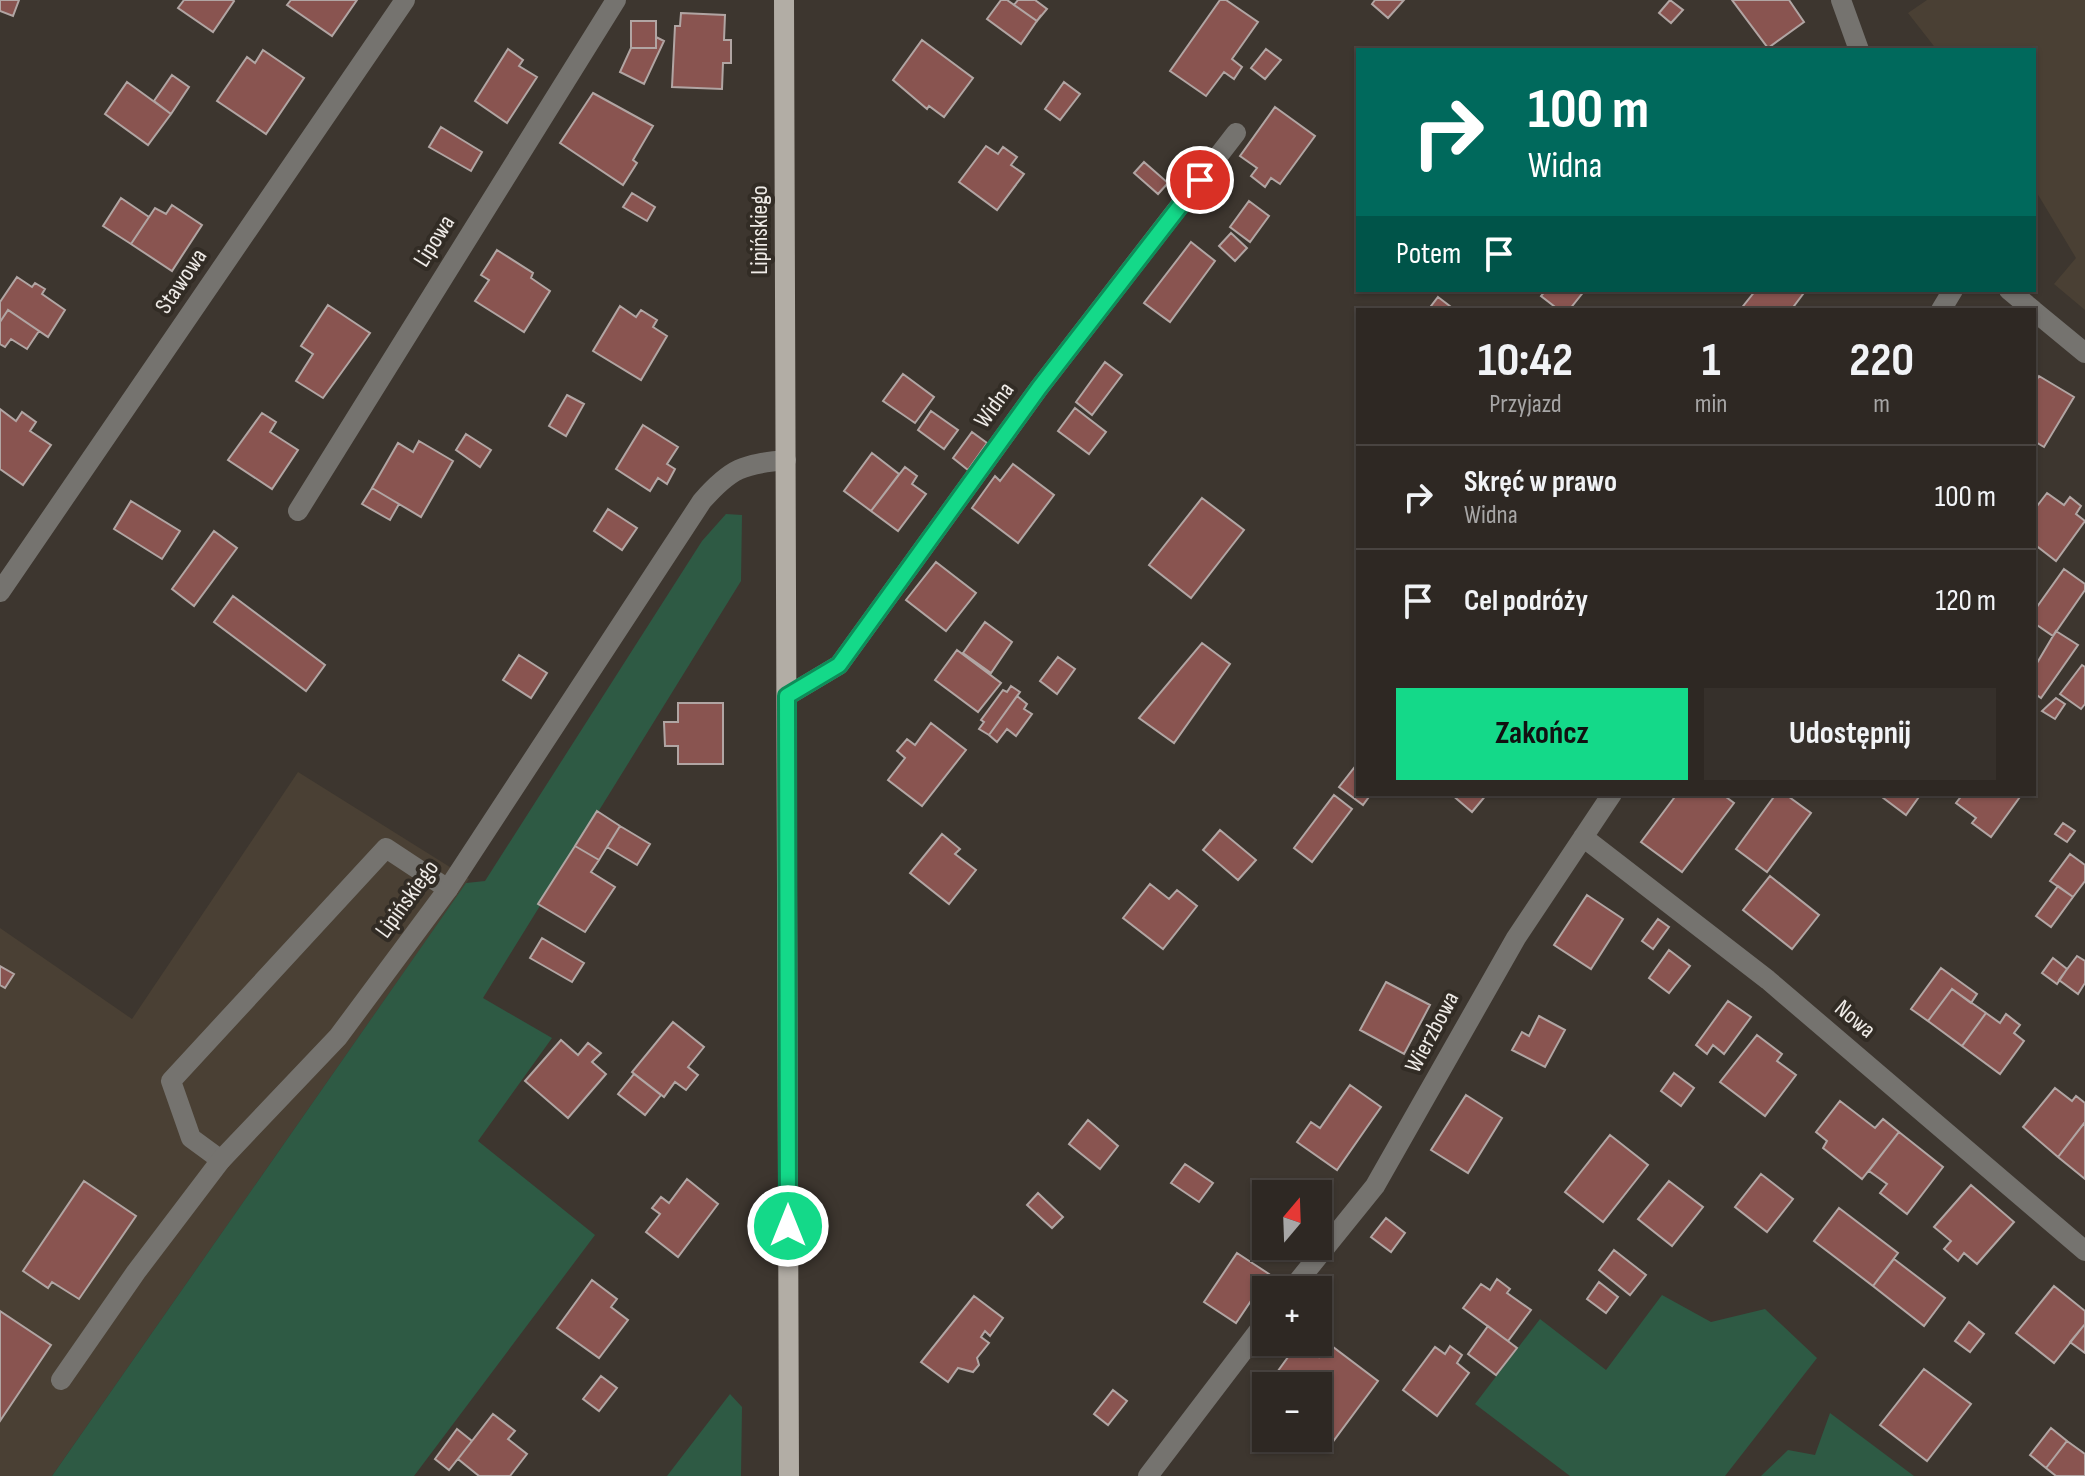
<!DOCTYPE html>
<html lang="pl">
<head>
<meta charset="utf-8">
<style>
  body { margin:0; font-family:"Sofia Sans Condensed",sans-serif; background:#36302b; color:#f1f3f6; height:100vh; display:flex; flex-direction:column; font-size:30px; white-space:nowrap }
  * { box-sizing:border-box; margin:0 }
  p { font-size:26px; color:#a7a6a6 }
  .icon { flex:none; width:44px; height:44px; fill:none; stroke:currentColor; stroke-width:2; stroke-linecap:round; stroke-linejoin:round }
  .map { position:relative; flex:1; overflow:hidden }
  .drawer { position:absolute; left:1356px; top:308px; width:680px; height:488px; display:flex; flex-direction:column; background:#2e2823; border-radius:0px; box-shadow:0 2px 6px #0004,0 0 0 2px #494441 }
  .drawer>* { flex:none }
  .guide { position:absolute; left:1356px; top:48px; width:680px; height:244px; border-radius:0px; box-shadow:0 2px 6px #0004,0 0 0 2px #494441; background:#00695c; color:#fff; overflow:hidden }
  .needle { width:52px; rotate:19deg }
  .tools { position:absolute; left:1252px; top:1180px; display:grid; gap:16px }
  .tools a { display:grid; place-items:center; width:80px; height:80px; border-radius:0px; background:#2e2823; box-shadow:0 2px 6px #0004,0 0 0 2px #494441; font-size:40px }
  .pin { position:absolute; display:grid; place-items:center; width:68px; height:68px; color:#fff; margin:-34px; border:4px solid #fff; border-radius:50%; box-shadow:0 2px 8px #0007 }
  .me { position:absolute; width:88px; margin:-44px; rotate:0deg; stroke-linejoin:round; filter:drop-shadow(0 0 6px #0008) }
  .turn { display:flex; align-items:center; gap:28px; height:168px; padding:0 40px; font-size:36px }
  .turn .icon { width:104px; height:104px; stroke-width:2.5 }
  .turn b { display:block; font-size:56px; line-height:68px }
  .then { display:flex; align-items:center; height:76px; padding:0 40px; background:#0003; gap:16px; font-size:30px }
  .eta { display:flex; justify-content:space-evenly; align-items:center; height:136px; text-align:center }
  .eta b { font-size:48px; font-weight:700; line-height:56px }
  .button { display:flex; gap:16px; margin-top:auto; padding:16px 40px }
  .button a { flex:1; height:92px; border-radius:0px; background:#14d989; color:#111; font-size:32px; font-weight:700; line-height:92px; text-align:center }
  .button a+a { background:#36302b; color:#f1f3f6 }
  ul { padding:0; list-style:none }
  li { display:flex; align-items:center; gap:24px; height:104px; padding:0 40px; border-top:2px solid #494441 }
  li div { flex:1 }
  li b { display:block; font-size:30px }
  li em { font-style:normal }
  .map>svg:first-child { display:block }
  .built { fill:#4a4034 }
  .green { fill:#2e5a44 }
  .building { fill:#895450; stroke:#b1a5a3; stroke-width:2 }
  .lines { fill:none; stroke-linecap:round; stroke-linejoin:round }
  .service { stroke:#75736f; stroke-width:20 }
  .minor { stroke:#75736f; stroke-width:20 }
  .primary { stroke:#b2ada5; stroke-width:20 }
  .route-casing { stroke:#0d8d59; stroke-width:20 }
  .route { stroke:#14d989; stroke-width:14 }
  .labels { text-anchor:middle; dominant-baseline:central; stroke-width:8; stroke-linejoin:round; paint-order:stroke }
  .street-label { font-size:24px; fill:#efebe7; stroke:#322c25 }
</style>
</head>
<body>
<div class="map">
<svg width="2085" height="1476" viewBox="0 0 2085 1476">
  <rect width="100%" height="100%" fill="#3d362f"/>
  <path class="built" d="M1927,0H2085V310L2054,284L2076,258L2034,188V50H1937L1908,13Z
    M298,772L469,879L52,1476H0V928L132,1019Z"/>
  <path class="green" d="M726,514L742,515L741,581L483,998L552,1038L478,1141L595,1235L414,1476H52L466,883L485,881L702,541Z
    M1662,1295L1711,1322L1765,1309L1817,1358L1725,1476H1570L1475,1404L1540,1319L1606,1370Z
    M730,1394L742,1407L741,1476H667Z
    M1830,1413L1914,1476H1761L1788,1450L1815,1455Z"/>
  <path class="building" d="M0,0H19L13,16L0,11Z
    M184,0H233L234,1L213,32L178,8Z
    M291,0H357L332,36L287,5Z
    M1001,0H1007L1037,21L1041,15L1021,44L987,19Z
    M1018,0H1035L1047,9L1037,21L1014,5Z
    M1220,0H1226L1258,22L1232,59L1242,67L1234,79L1224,72L1206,96L1170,71Z
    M1375,0H1404L1388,18L1372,4Z
    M1670,0L1683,10L1671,23L1659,13Z
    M1732,0H1789L1804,22L1768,48Z
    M681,13L725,15L724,40H731V63H723L722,89L672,87L675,26H680Z
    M631,21H656V48H631Z
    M656,37L664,41L644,84L620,72L631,48H656Z
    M922,40L973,78L944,117L929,106L927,109L893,80Z
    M508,49L523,60L519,66L537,77L507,123L475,101Z
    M1266,49L1281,60L1265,79L1251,68Z
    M263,50L304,78L266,134L217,101L247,57L255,63Z
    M172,75L189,87L171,114L154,101Z
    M127,82L171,114L148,145L105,114Z
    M1064,82L1080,94L1060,120L1045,109Z
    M593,93L653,126L633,160L637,163L623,185L560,143Z
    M1275,107L1315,136L1280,184L1271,178L1265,187L1251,176L1257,168L1240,156Z
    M441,127L482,152L471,171L429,147Z
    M986,146L998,154L1003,147L1017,157L1011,165L1024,174L997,210L959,182Z
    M1144,162L1168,183L1158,194L1134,173Z
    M632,193L655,207L647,221L623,207Z
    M121,198L149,217L131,244L103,226Z
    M1249,201L1269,216L1250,242L1230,227Z
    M172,205L202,225L172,271L131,244L155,208L166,214Z
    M1231,233L1247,248L1235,261L1219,246Z
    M1191,242L1215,261L1170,322L1144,303Z
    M497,250L533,273L531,278L550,291L524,332L475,301L489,280L481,275Z
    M17,277L32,287L35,283L45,289L42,294L65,310L48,337L8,310L0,322V302Z
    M1546,290H1585L1569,310H1559L1541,296Z
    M1756,290H1806L1791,310H1740Z
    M1438,297L1455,310H1428Z
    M328,305L370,333L323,398L296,381L313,354L301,346Z
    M620,306L636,317L641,310L657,320L653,327L667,336L641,380L593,351Z
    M8,310L39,331L27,349L11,339L5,347L0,344V322Z
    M1105,362L1122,375L1092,415L1076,402Z
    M903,374L934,397L915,423L883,401Z
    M2039,376L2074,397L2044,447L2034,441V384Z
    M567,395L584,404L566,436L549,426Z
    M1075,408L1106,432L1089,454L1058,431Z
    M0,409L16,421L22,412L36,422L30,431L51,445L23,485L0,469Z
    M931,411L958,430L944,449L918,430Z
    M262,413L276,422L270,432L298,450L272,489L228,460Z
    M643,425L678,447L667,464L675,469L667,484L658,478L650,491L616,469Z
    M972,432L987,443L968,470L953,458Z
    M466,434L491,450L480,467L456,450Z
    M419,441L453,461L421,517L372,488L398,443L413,452Z
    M872,453L899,474L871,511L844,491Z
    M1013,464L1054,495L1018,543L972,508L995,476L1000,481Z
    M905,467L917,476L912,484L926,494L898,531L871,511Z
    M372,488L399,504L390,520L362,504Z
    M2047,493L2064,505L2070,497L2081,506L2076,514L2085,521L2056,561L2034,544V510Z
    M1202,498L1244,530L1191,598L1149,565Z
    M131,501L180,531L162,559L114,529Z
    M608,509L637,528L622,550L594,531Z
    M214,531L237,548L194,606L172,589Z
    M936,562L976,593L946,631L906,600Z
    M2064,569L2085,584V590L2053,636L2034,623V611Z
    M233,596L325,665L306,691L214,622Z
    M985,622L1012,642L991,673L963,653Z
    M2056,631L2078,645L2041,698L2034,693V668Z
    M1202,643L1230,664L1174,743L1139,718Z
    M957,650L1001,683L978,712L935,680Z
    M519,655L547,673L531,698L503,680Z
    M1058,657L1075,669L1057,694L1040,681Z
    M2082,665L2085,667V704L2081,709L2060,694Z
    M1011,686L1020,692L989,735L979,729L984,722L981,720L1003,690L1007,692Z
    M1017,696L1027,704L1024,709L1032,714L1016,736L1007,729L997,742L989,735Z
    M2056,698L2065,704L2055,719L2042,711Z
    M678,703H723V764H678V746H665L664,722H678Z
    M931,723L966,750L922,806L888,780L905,758L897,751L907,739L915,745Z
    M1354,768L1358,771V794H1371L1363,805L1339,787Z
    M1451,794H1487L1472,812Z
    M1677,794H1722L1734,803L1682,872L1641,842Z
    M1776,794H1785L1811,813L1767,872L1736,849Z
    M1878,794H1921L1906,815Z
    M1963,794H2022L1991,837L1972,823L1976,818L1956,803Z
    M1334,795L1352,809L1312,862L1294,848Z
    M597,811L620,826L599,860L575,846Z
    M2063,823L2075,831L2067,842L2055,834Z
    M620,826L650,844L637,865L607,847Z
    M1220,830L1256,860L1238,880L1203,850Z
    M942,834L960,849L955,854L976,870L949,904L910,873Z
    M575,846L599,860L591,872L615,887L585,932L538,904Z
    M2070,854L2085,865V881L2073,897L2050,881Z
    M1770,876L1819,915L1792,949L1743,910Z
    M1150,884L1169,899L1177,890L1197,906L1163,949L1123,918Z
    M2058,886L2073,897L2051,927L2036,916Z
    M1587,895L1623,919L1591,969L1554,945Z
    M1658,919L1669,927L1653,949L1642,941Z
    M542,938L584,963L572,982L530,958Z
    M1669,950L1690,966L1669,993L1649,978Z
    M2077,956L2085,961V983L2078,994L2059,980Z
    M2053,958L2067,969L2057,984L2042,973Z
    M0,966L14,974L5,988L0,985Z
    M1941,968L1977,994L1971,1003L1952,989L1928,1021L1911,1009Z
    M1386,982L1430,1005L1404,1054L1360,1030Z
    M1952,989L1986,1013L1962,1046L1928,1021Z
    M1728,1001L1751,1017L1724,1054L1713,1045L1707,1054L1696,1045Z
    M1986,1013L2000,1023L2006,1014L2020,1025L2014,1033L2024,1041L2000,1074L1962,1046Z
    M1539,1016L1565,1030L1545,1067L1512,1050L1522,1032L1529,1036Z
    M673,1022L704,1047L688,1067L698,1075L686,1090L675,1082L664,1097L632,1072Z
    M1757,1035L1782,1054L1777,1061L1796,1075L1765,1116L1720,1082Z
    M561,1040L578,1055L588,1043L601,1053L592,1062L606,1074L568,1118L525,1081Z
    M1674,1073L1694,1088L1681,1106L1661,1091Z
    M634,1074L661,1095L645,1115L618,1094Z
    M1350,1085L1381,1107L1337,1170L1297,1142L1311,1122L1320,1128Z
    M2055,1088L2072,1101L2076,1096L2085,1103V1122L2058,1157L2023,1127Z
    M1466,1095L1502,1118L1468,1173L1431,1150Z
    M1840,1101L1875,1128L1883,1119L1899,1132L1862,1179L1823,1148L1827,1141L1816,1132Z
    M1088,1120L1118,1146L1100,1169L1069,1144Z
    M2085,1122V1179L2058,1157Z
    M1899,1132L1943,1167L1907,1214L1880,1193L1887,1184L1869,1171Z
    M1610,1135L1648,1165L1603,1222L1565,1192Z
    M1185,1164L1213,1183L1199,1202L1171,1183Z
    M1761,1174L1793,1199L1767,1232L1735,1207Z
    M687,1179L718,1204L678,1257L646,1232L660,1214L652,1208L661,1197L669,1203Z
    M84,1181L136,1216L79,1299L52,1282L48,1288L23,1271Z
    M1669,1181L1703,1207L1672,1246L1638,1219Z
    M1971,1185L2014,1222L1977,1264L1964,1253L1958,1261L1944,1249L1951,1241L1934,1227Z
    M1038,1193L1063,1217L1052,1228L1027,1205Z
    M1839,1208L1898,1253L1873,1286L1814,1241Z
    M1386,1218L1405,1233L1391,1252L1371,1237Z
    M1614,1250L1646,1275L1630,1295L1599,1270Z
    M1237,1253L1269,1274L1236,1323L1204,1302Z
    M1894,1259L1945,1298L1924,1326L1873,1286Z
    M1497,1279L1510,1289L1507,1293L1531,1310L1508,1341L1463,1308L1481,1284L1490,1290Z
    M592,1280L617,1299L611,1307L628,1320L599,1358L557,1328Z
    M1599,1282L1618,1297L1606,1313L1587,1299Z
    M2054,1286L2085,1311V1324L2054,1363L2016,1333Z
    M974,1296L1003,1318L990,1336L985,1331L981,1337L989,1343L977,1358L979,1365L973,1372L958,1368L948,1382L921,1362Z
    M0,1311L51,1345L0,1421Z
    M1969,1322L1984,1334L1970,1352L1955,1341Z
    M2085,1324V1353L2070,1342Z
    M1488,1326L1517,1348L1496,1375L1468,1354Z
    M1299,1342L1319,1357L1329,1344L1378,1381L1326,1451L1308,1438H1318V1386H1267Z
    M1450,1346L1462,1355L1457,1363L1469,1373L1437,1416L1403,1390L1435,1347L1445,1354Z
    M1924,1369L1971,1404L1927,1461L1880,1425Z
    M601,1376L617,1388L599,1411L583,1399Z
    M1113,1390L1127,1401L1108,1425L1094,1414Z
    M493,1414L515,1431L508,1439L527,1454L510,1476H479L458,1459Z
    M2051,1428L2067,1441L2046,1468L2030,1455Z
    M457,1429L472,1441L449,1470L435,1459Z
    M2067,1441L2085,1454V1476H2056L2046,1468Z"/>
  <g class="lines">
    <path class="service" d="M787,696L839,665L1039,388L1236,133
      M221,1160L191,1138L171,1081L386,848L448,889"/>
    <path class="minor" d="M1841,0L1859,50
      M2009,290L2033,310
      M1941,310L1953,290
      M2034,311L2085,353
      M298,511L616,0
      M0,592L405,0
      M1583,837L1768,980L2085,1251
      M1291,1290L1375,1186L1516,938L1612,794
      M61,1380L136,1272L221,1160L338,1037L448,889L702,501C731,468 743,464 786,460
      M1148,1476L1266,1321"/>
    <path class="primary" d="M784,0L789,1476"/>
  </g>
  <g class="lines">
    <g class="route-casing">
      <path id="route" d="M788,1226L787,696L839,665L1039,388L1200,180"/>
    </g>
    <use href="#route" class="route"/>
  </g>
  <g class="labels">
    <g class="street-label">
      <text transform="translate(759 230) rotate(-90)">Lipińskiego</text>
      <text transform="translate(434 241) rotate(-58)">Lipowa</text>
      <text transform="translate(181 281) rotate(-56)">Stawowa</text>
      <text transform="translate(994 405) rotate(-54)">Widna</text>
      <text transform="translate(407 899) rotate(-54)">Lipińskiego</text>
      <text transform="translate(1855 1019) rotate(40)">Nowa</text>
      <text transform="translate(1432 1032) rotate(-62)">Wierzbowa</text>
    </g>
  </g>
</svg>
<div class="tools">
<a><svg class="needle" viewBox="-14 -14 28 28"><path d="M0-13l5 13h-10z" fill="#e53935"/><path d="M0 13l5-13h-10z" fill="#a7a6a6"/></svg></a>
<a>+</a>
<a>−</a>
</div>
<div class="pin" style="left:1200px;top:180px;background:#d93025"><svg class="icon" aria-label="arrive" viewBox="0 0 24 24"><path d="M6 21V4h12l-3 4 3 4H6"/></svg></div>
<svg class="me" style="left:788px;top:1226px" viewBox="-20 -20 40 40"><circle r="17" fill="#14d989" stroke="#fff" stroke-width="3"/><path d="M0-11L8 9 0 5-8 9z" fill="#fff"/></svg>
<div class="guide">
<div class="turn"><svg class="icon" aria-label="right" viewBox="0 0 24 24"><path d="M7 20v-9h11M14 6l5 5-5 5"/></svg><div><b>100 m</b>Widna</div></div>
<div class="then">Potem<svg class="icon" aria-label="arrive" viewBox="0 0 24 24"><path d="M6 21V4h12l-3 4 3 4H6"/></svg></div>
</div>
<section class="drawer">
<div class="eta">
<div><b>10:42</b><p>Przyjazd</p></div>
<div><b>1</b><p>min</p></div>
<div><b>220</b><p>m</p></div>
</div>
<ul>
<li><svg class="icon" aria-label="right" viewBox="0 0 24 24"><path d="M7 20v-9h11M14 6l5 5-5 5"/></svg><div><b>Skręć w prawo</b><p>Widna</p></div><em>100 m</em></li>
<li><svg class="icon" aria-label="arrive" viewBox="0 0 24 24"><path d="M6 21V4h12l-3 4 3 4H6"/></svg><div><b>Cel podróży</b></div><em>120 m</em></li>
</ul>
<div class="button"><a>Zakończ</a><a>Udostępnij</a></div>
</section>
</div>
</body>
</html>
